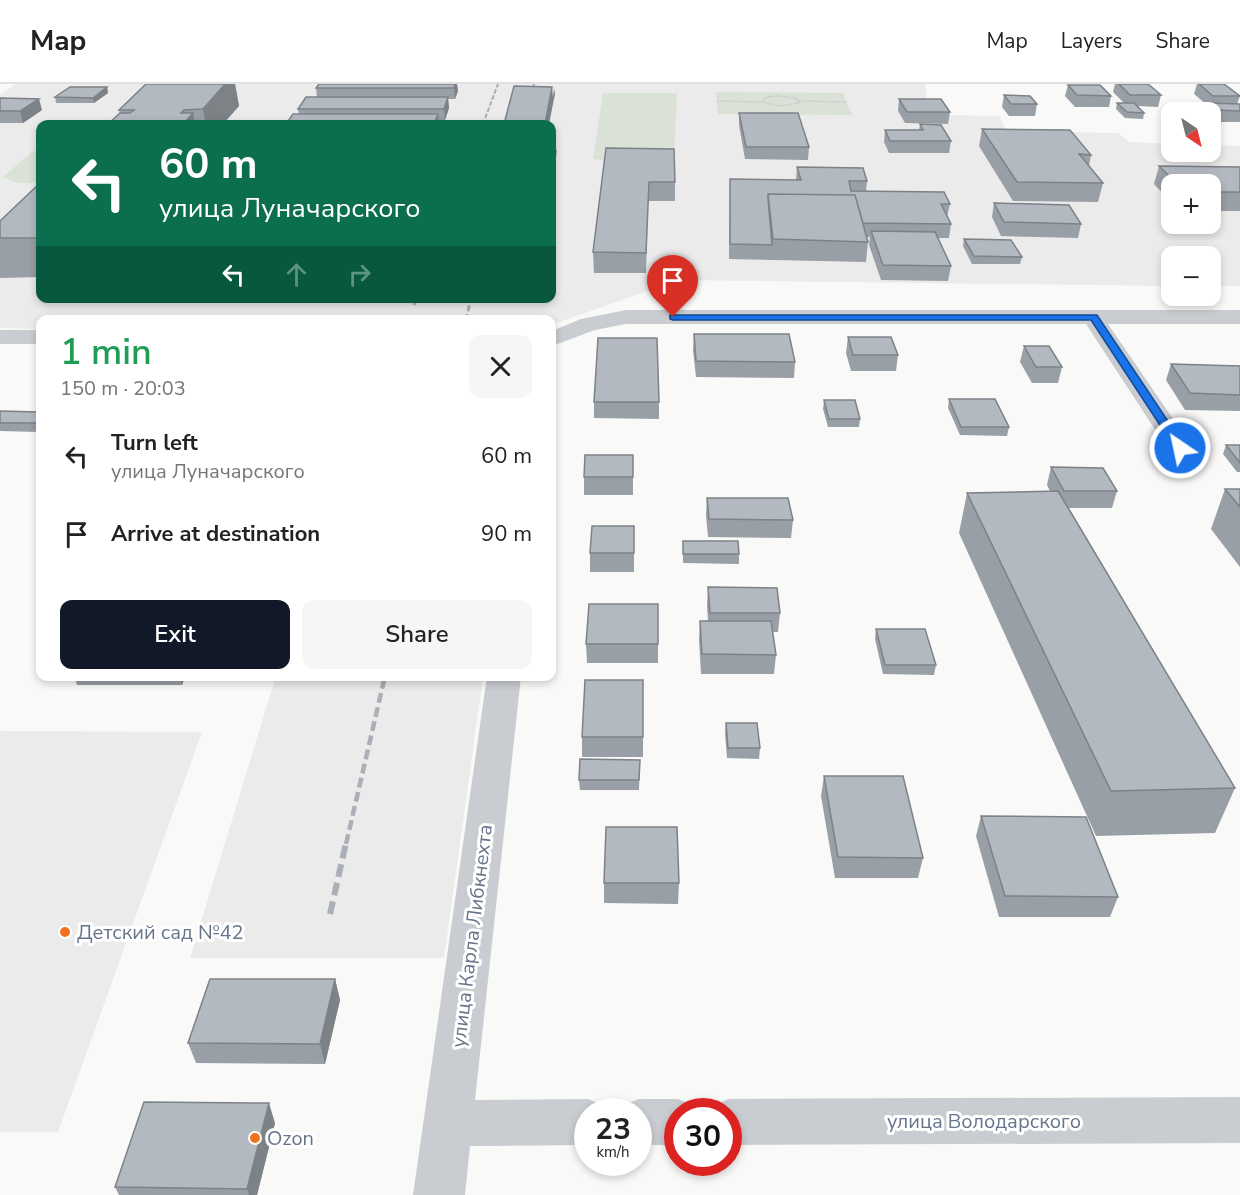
<!DOCTYPE html>
<html lang="en">
<head>
<meta charset="utf-8">
<style>
  body { margin:0; font-family:"Nunito Sans",sans-serif; background:#f6f6f6; color:#222; height:100vh; display:flex; flex-direction:column; font-size:22px; white-space:nowrap }
  * { box-sizing:border-box; margin:0 }
  p { font-size:20px; color:#767676 }
  .icon { flex:none; width:33px; height:33px; fill:none; stroke:currentColor; stroke-width:2; stroke-linecap:round; stroke-linejoin:round }
  .map { position:relative; flex:1; overflow:hidden }
  .details { position:absolute; left:36px; top:231px; width:520px; height:366px; display:flex; flex-direction:column; background:#fff; border-radius:12px; box-shadow:0 3px 9px #0003 }
  .details>* { flex:none }
  .banner { position:absolute; left:36px; top:36px; width:520px; height:183px; border-radius:12px; box-shadow:0 3px 9px #0003; background:#0b6e4f; color:#fff; overflow:hidden }
  .needle { width:39px; rotate:145deg }
  .fabs { position:absolute; left:1161px; top:18px; display:grid; gap:12px }
  .fabs a { display:grid; place-items:center; width:60px; height:60px; border-radius:12px; background:#fff; box-shadow:0 3px 9px #0003; font-size:30px }
  .speed { position:absolute; left:574px; top:1014px; display:flex; gap:12px; font-size:30px; font-weight:700; text-align:center }
  .speed>* { display:grid; place-content:center; width:78px; height:78px; border-radius:50%; background:#fff; box-shadow:0 3px 9px #0003; line-height:1 }
  .speed small { font-size:15px; font-weight:400 }
  .speed .limit { border:9px solid #d22; background:#fff; color:#111 }
  .pin { position:absolute; display:grid; place-items:center; width:51px; height:51px; color:#fff; margin:-62px -26px; border-radius:50% 50% 50% 0; rotate:-45deg; box-shadow:0 0 6px #0007 }
  .pin .icon { rotate:45deg }
  .me { position:absolute; width:66px; margin:-33px; rotate:326deg; stroke-linejoin:round; filter:drop-shadow(0 0 4px #0008) }
  .turn { display:flex; align-items:center; gap:21px; height:126px; padding:0 24px; font-size:27px }
  .turn .icon { width:78px; height:78px; stroke-width:2.5 }
  .turn b { display:block; font-size:42px; line-height:51px }
  .lanes { display:flex; align-items:center; height:57px; padding:0 24px; background:#0003; justify-content:center; gap:30px; direction:ltr }
  .lanes .off { opacity:.35 }
  .round { display:grid; place-items:center; flex:none; width:63px; height:63px; border-radius:12px; background:#f6f6f6 }
  .headline { display:flex; align-items:center; justify-content:space-between; height:102px; padding:0 24px }
  h1 { font-size:36px; font-weight:600; line-height:45px; color:#1e9e55 }
  .button { display:flex; gap:12px; margin-top:auto; padding:12px 24px }
  .button a { flex:1; height:69px; border-radius:12px; background:#111827; color:#fff; font-size:24px; font-weight:600; line-height:69px; text-align:center }
  .button a+a { background:#f6f6f6; color:#222 }
  ul { padding:0; list-style:none }
  li { display:flex; align-items:center; gap:18px; height:78px; padding:0 24px }
  li div { flex:1 }
  li b { display:block; font-size:22px }
  li em { font-style:normal }
  header { display:flex; align-items:center; gap:36px; box-sizing:border-box; height:84px; padding:0 30px; background:#fff; border-bottom:2px solid #e0e0e0 }
  header strong { font-size:28px }
  nav { display:flex; gap:33px; margin-inline-start:auto; font-size:21px }
  .map>svg:first-child { display:block }
  .built { fill:#eaebea; fill-rule:evenodd }
  .green { fill:#dae2d8 }
  .lines { fill:none; stroke-linecap:round; stroke-linejoin:round }
  .path { stroke:#c2c4c7; stroke-width:1.5; stroke-dasharray:1.5 1.5; stroke-linecap:butt }
  .minor { fill:#c9ccd1; fill-rule:evenodd }
  .rail-far3 { stroke:#abafb7; stroke-width:2; stroke-dasharray:4.5 2; stroke-linecap:butt }
  .rail-far2 { stroke:#abafb7; stroke-width:3; stroke-dasharray:6 3; stroke-linecap:butt }
  .rail-far1 { stroke:#abafb7; stroke-width:4.5; stroke-dasharray:10 4.5; stroke-linecap:butt }
  .rail { stroke:#abafb7; stroke-width:6; stroke-dasharray:13 6; stroke-linecap:butt }
  .wall { fill:#999fa6 }
  .shaded-wall { fill:#7d8287 }
  .building { fill:#b2b9c1; stroke:#7d8287; stroke-width:1.5 }
  .route { fill:#1a73e8; stroke:#114b97; stroke-width:1.5 }
  .poi-dot { fill:#f2711f; stroke:#fff; stroke-width:2 }
  .labels { text-anchor:middle; dominant-baseline:central; stroke-width:6; stroke-linejoin:round; paint-order:stroke }
  .near-poi-label { font-size:20px; fill:#66758b; stroke:#fff; text-anchor:start }
  .near-street-label { font-size:20px; fill:#66758b; stroke:#fff }
</style>
</head>
<body>
<header>
<strong>Map</strong>
<nav><a>Map</a><a>Layers</a><a>Share</a></nav>
</header>
<div class="map">
<svg width="1240" height="1111" viewBox="0 0 1240 1111">
  <rect width="100%" height="100%" fill="#f9faf7"/>
  <path class="built" d="M16,0H925L927,18L947,31L999,32L1007,47L1118,49L1130,58L1171,60L1172,68H1210L1211,61L1240,62V202H1211L1210,172H1172L1171,202L678,196L557,239L552,243V236H40V245L0,244V10ZM40,40H552V214H40ZM1172,100H1210V140H1172Z
    M276,592L483,593L444,874H190Z
    M0,647L202,648L58,1048H0Z"/>
  <path class="green" d="M716,8L843,9L852,31L718,30Z
    M603,9H677L674,76L619,78L593,75Z
    M40,64V99H17L3,93L32,68Z"/>
  <g class="lines">
    <path class="path" d="M778,12L795,14L799,19L780,22L762,18L767,13Z
      M717,17L762,18
      M799,17L847,18"/>
    <path class="minor" d="M626,226H1240V240H1108L1193,364L1189,370L1180,372L1171,370L1086,240H626L595,246L552,262V247L581,235Z
      M0,246H40V260H0Z
      M487,592H521L475,1016L588,1015L606,1022L608,1028H588V1061L470,1062L465,1111H413Z
      M1240,1013V1059L729,1061V1028H709L711,1022L729,1015Z
      M639,1015H678L696,1022L698,1028H678V1061H639V1028H619L621,1022Z"/>
    <path class="rail-far3" d="M483,40L498,0
      M519,40L534,0"/>
    <path class="rail-far2" d="M414,221L416,214
      M466,236L471,214"/>
    <path class="rail-far1" d="M346,760L385,592"/>
    <path class="rail" d="M330,830L346,759"/>
  </g>
  <path class="wall" d="M146,0H235L239,22L223,40H108L120,30L119,26Z
    M319,0H457L458,7L455,15H448L449,24L445,36H438L439,40H286L299,30L298,25L317,13L316,4Z
    M1115,0H1148L1161,11L1158,23L1138,22L1144,29L1143,35L1125,34L1116,25L1117,19H1124L1113,8Z
    M1197,0H1224L1240,12L1237,20H1240V38H1212L1210,37V28H1203L1206,20L1194,10Z
    M1068,1L1111,12L1109,23H1075L1065,12Z
    M107,3L108,9L94,19H56L55,13Z
    M1004,11L1037,20L1035,32H1009L1002,23Z
    M0,14L42,26L23,39H0Z
    M899,15L950,28L948,40L905,39L898,27Z
    M739,29L809,63L808,76L745,75L739,41Z
    M920,40L951,57L949,69H889L884,58L885,46H919Z
    M982,45L1091,71L1089,82L1103,99L1098,118L1013,117L979,62Z
    M606,64L675,98V117H648L646,189H594L593,168Z
    M552,67L556,73L555,82H552Z
    M1159,82L1240,83V127H1210V100H1172V119L1154,100Z
    M797,83L867,97L866,107L950,120L947,133L951,140L949,154H938L951,182L948,197L881,196L869,161L870,153H867L868,158L866,178L729,175L730,95L796,96Z
    M40,99V193L0,194V137Z
    M994,119L1081,140L1078,154L1001,152L992,133Z
    M964,155L1022,173L1020,180H972L963,162Z
    M694,250L795,278L794,294L696,293L693,266Z
    M848,253L898,271L896,287H851L846,269Z
    M1024,262L1062,283L1058,299H1032L1020,278Z
    M1171,280L1240,282V327L1185,326L1166,296Z
    M949,315L1009,343L1007,352L960,351L948,324Z
    M824,316L860,335L859,343H828L823,325Z
    M594,318H659V335L594,334Z
    M0,327L40,328L39,348L0,347Z
    M1226,361H1240V388H1237L1223,370Z
    M633,371V411H584V393Z
    M1051,383L1117,407L1112,424H1069L1235,704L1215,749L1096,752L959,449L967,409L1050,407L1047,401Z
    M1225,405H1240V483L1211,445Z
    M707,414L793,436L791,454L708,453L706,431Z
    M634,442V488H590V469Z
    M683,457L739,470V480L683,479Z
    M708,503L780,529L778,548H773L776,571L774,590H701L699,556L700,537H708L707,522Z
    M876,545L936,581L934,591L883,590L875,555Z
    M586,560H658V579H587Z
    M74,592H185L182,601H77Z
    M726,639L760,664L759,675L727,674L725,649Z
    M582,653H643V673H582Z
    M640,676L639,706H580L579,696Z
    M824,692L923,774L918,794H835L821,712Z
    M981,732L1118,813L1110,833H999L976,752Z
    M604,799H679L678,820L604,819Z
    M335,895L340,916L325,980L196,979L188,959Z
    M275,1039L257,1111H119L115,1103Z"/>
  <path class="shaded-wall" d="M225,0H235L239,22L223,40H206L203,25Z
    M455,0H457L458,7L455,15L454,4Z
    M107,3L108,9L94,19L93,14Z
    M552,3L553,13L554,4L555,10L549,40H545Z
    M448,13L449,24L445,36L444,25Z
    M39,15L42,26L23,39L20,27Z
    M184,26L186,36L193,29L195,40H183L181,29Z
    M438,30L439,40H434Z
    M40,333V345L39,348L36,339Z
    M180,592H185L182,601Z
    M335,895L340,916L325,980L320,960Z
    M269,1019L275,1039L257,1111H249L247,1105Z"/>
  <path class="building" d="M146,0H225L203,25L184,26L181,29H193L183,40H108L120,29H130L134,26H119Z
    M319,0H455L454,4H316Z
    M1119,0H1148L1161,11H1130Z
    M1199,0H1224L1240,12H1213Z
    M1068,1H1100L1111,12L1077,11Z
    M514,2L552,3L545,40H504Z
    M70,3H107L93,14L55,13Z
    M1004,11L1030,12L1037,20H1011Z
    M306,13H448L444,25H298Z
    M0,14L39,15L20,27H0Z
    M899,15H941L950,28H907Z
    M1117,19H1134L1144,29L1127,28Z
    M1206,19L1240,20V27L1215,26Z
    M739,29H798L809,63H746Z
    M293,30H438L434,40H286Z
    M920,40L941,41L951,57H890L885,46H923Z
    M982,45L1070,46L1091,71L1079,70L1103,99L1017,98Z
    M606,64L674,65L675,98H649L646,169L593,168Z
    M552,67H556L555,75H552Z
    M1159,82L1240,83V108H1210V100H1177Z
    M797,83L863,84L867,97H849L851,107L944,108L950,120H941L951,140L863,139L855,111L768,110V115L772,161L730,160V95L801,96Z
    M40,99V154H0V137Z
    M768,110L855,111L868,158L773,155Z
    M994,119L1069,121L1081,140L1004,138Z
    M871,147L935,148L951,182L883,181Z
    M964,155L1011,156L1022,173L974,172Z
    M694,250H789L795,278L696,277Z
    M848,253H891L898,271H853Z
    M598,254H657L659,318H594Z
    M1024,262H1049L1062,283H1036Z
    M1171,280L1240,282V311L1190,309Z
    M949,315H995L1009,343H961Z
    M824,316H855L860,335H829Z
    M0,327L40,328V333L36,339H0Z
    M1226,361H1240V379Z
    M585,371H633V393H584Z
    M1051,383L1103,384L1117,407H1064Z
    M1225,405H1240V423Z
    M1058,407L1235,704L1111,707L967,409Z
    M707,414H788L793,436L709,435Z
    M592,442H634V469H590Z
    M683,457H738L739,470H683Z
    M708,503L777,504L780,529H710Z
    M589,520H658V560H586Z
    M700,537H771L776,571L702,570Z
    M876,545H925L936,581H885Z
    M585,596H643V653H582Z
    M726,639H757L760,664H728Z
    M580,675L640,676L639,696H579Z
    M824,692H903L923,774L838,773Z
    M981,732L1086,733L1118,813L1005,812Z
    M606,743H677L679,799H604Z
    M210,895H335L320,960L188,959Z
    M144,1018L269,1019L247,1105L115,1103Z"/>
  <path class="route" d="M670,231H1097L1186,364L1177,367L1091,236H673L670,235Z"/>
  <g class="poi-dot">
    <circle cx="65" cy="848" r="6"/>
    <circle cx="255" cy="1054" r="6"/>
  </g>
  <g class="labels">
    <g class="near-poi-label">
      <text x="77" y="848">Детский сад №42</text>
      <text x="267" y="1054">Ozon</text>
    </g>
    <g class="near-street-label">
      <text transform="translate(472 852) rotate(-83)">улица Карла Либкнехта</text>
      <text x="984" y="1037">улица Володарского</text>
    </g>
  </g>
</svg>
<div class="fabs">
<a><svg class="needle" viewBox="-14 -14 28 28"><path d="M0-13l5 13h-10z" fill="#e53935"/><path d="M0 13l5-13h-10z" fill="#767676"/></svg></a>
<a>+</a>
<a>−</a>
</div>
<div class="speed"><div>23<small>km/h</small></div><div class="limit">30</div></div>
<div class="pin" style="left:673px;top:233px;background:#d93025"><svg class="icon" aria-label="arrive" viewBox="0 0 24 24"><path d="M6 21V4h12l-3 4 3 4H6"/></svg></div>
<svg class="me" style="left:1180px;top:364px" viewBox="-20 -20 40 40"><circle r="17" fill="#1a73e8" stroke="#fff" stroke-width="3"/><path d="M0-11L8 9 0 5-8 9z" fill="#fff"/></svg>
<div class="banner">
<div class="turn"><svg class="icon" aria-label="left" viewBox="0 0 24 24"><path d="M17 20v-9H6M10 6l-5 5 5 5"/></svg><div><b>60 m</b>улица Луначарского</div></div>
<div class="lanes"><svg class="icon" aria-label="left" viewBox="0 0 24 24"><path d="M17 20v-9H6M10 6l-5 5 5 5"/></svg><svg class="icon off" aria-label="ahead" viewBox="0 0 24 24"><path d="M12 20V5M6 11l6-6 6 6"/></svg><svg class="icon off" aria-label="right" viewBox="0 0 24 24"><path d="M7 20v-9h11M14 6l5 5-5 5"/></svg></div>
</div>
<section class="details">
<div class="headline"><div><h1>1 min</h1><p>150 m · 20:03</p></div><a class="round"><svg class="icon" aria-label="close" viewBox="0 0 24 24"><path d="M6 6l12 12M18 6L6 18"/></svg></a></div>
<ul>
<li><svg class="icon" aria-label="left" viewBox="0 0 24 24"><path d="M17 20v-9H6M10 6l-5 5 5 5"/></svg><div><b>Turn left</b><p>улица Луначарского</p></div><em>60 m</em></li>
<li><svg class="icon" aria-label="arrive" viewBox="0 0 24 24"><path d="M6 21V4h12l-3 4 3 4H6"/></svg><div><b>Arrive at destination</b></div><em>90 m</em></li>
</ul>
<div class="button"><a>Exit</a><a>Share</a></div>
</section>
</div>
</body>
</html>
